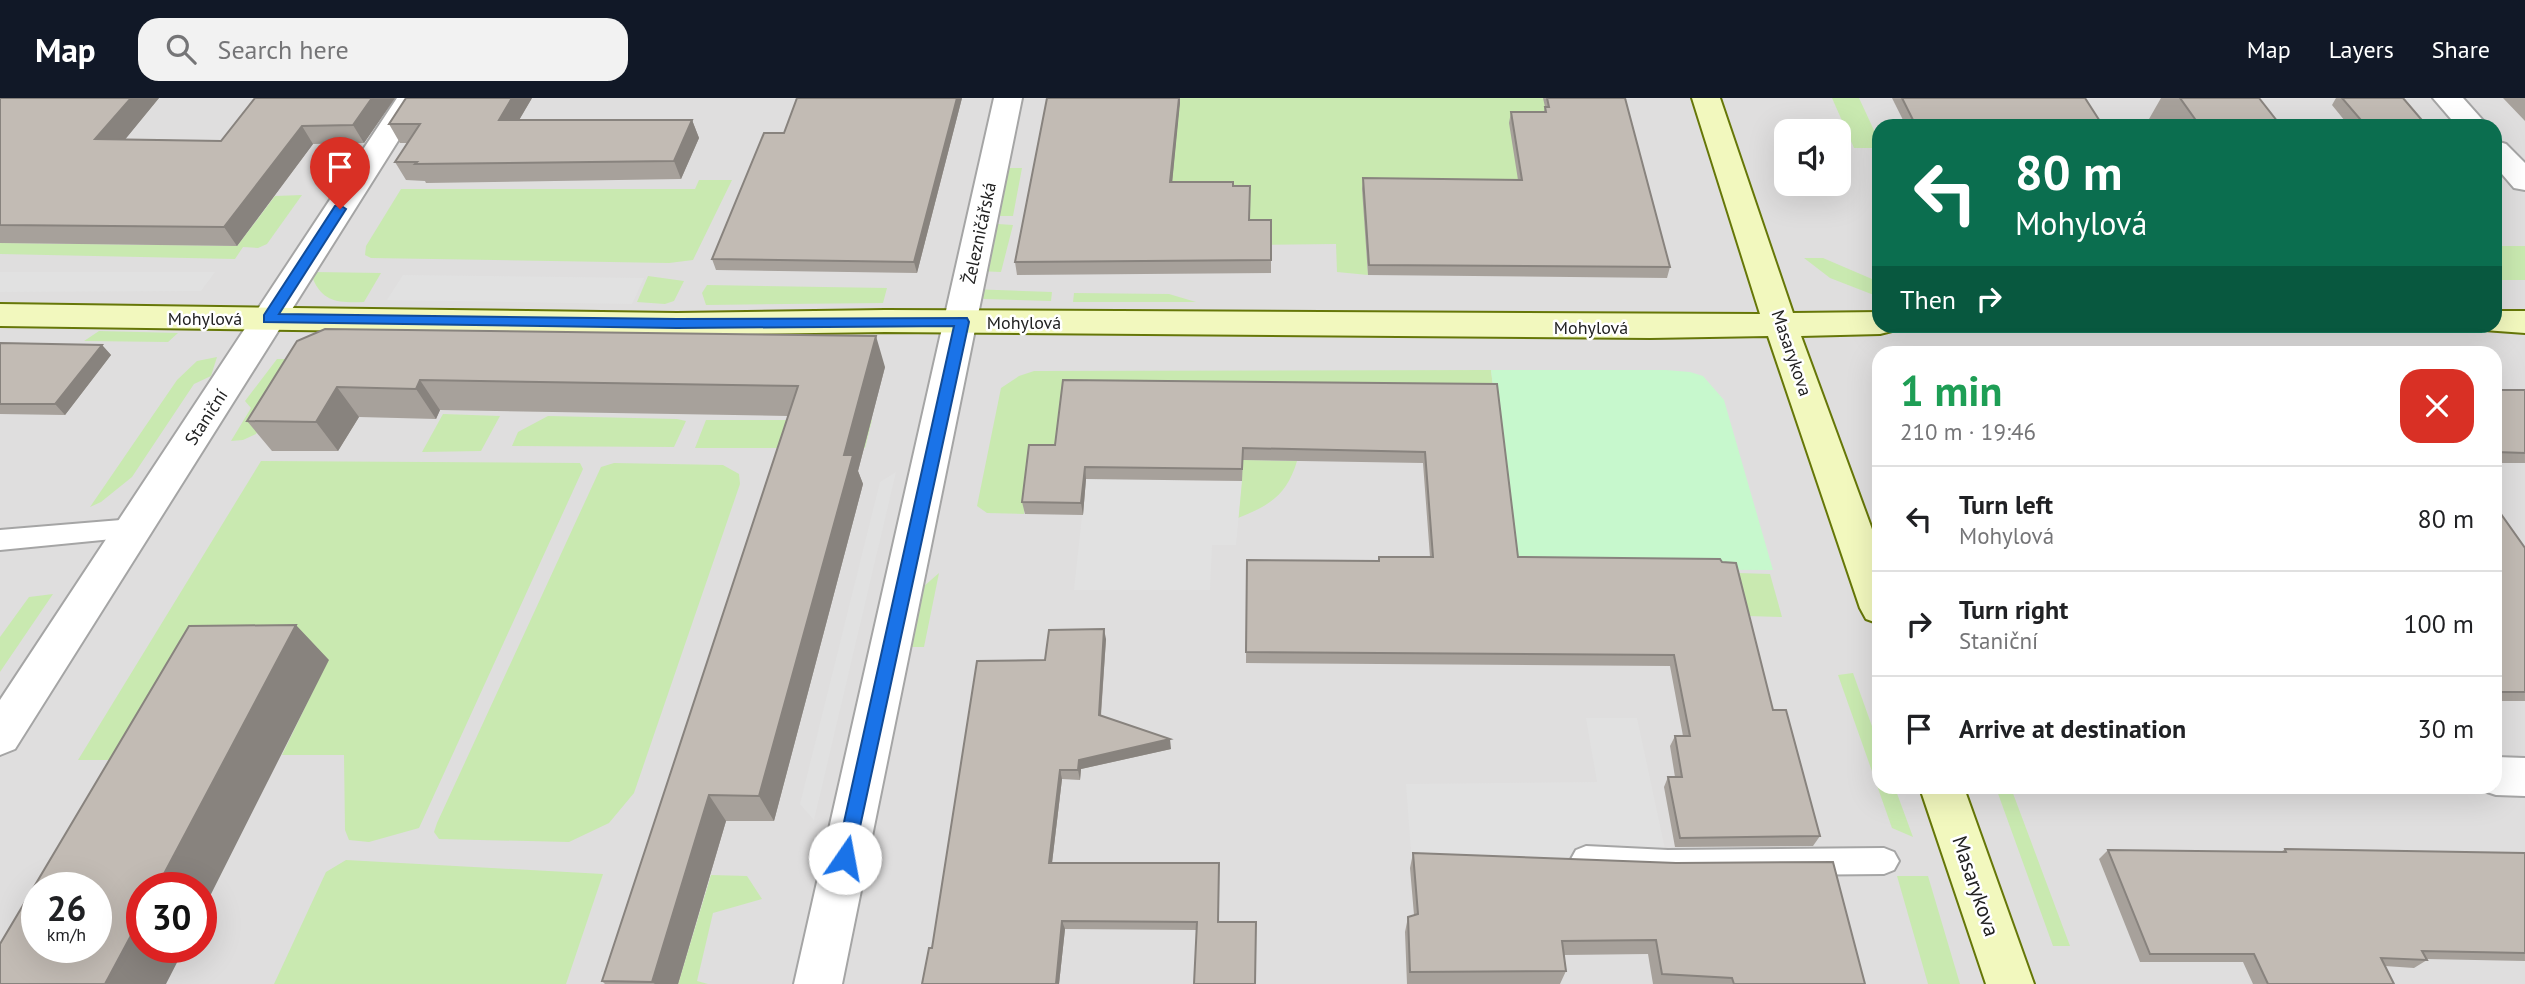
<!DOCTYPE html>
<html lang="en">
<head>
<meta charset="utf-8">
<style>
  body { margin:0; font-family:"PT Sans",sans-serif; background:#f2f2f2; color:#202124; height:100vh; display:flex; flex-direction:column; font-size:26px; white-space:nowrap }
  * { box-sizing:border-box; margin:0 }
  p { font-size:23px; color:#757577 }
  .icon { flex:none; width:38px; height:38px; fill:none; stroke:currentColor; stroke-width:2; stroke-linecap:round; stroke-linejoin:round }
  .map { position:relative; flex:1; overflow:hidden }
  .details { position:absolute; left:1872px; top:248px; width:630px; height:448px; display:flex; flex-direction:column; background:#fff; border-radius:21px; box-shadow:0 7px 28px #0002 }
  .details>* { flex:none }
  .banner { position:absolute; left:1872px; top:21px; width:630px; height:214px; border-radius:21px; box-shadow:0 7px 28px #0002; background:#0b6e4f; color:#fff; overflow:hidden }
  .tools { position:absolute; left:1774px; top:21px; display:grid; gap:14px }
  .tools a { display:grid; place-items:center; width:77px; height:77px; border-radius:14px; background:#fff; box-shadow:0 7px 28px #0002; font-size:35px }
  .speed { position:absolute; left:21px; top:774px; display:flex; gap:14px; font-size:35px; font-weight:700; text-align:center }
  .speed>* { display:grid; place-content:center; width:91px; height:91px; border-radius:50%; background:#fff; box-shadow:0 7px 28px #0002; line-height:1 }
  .speed small { font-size:18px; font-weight:400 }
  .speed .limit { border:10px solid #d22; background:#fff; color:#111 }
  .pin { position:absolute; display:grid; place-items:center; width:60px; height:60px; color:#fff; margin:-72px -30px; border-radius:50% 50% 50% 0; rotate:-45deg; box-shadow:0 0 7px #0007 }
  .pin .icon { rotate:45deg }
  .me { position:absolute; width:77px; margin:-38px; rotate:12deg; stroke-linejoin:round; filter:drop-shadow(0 0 5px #0008) }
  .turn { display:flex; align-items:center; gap:24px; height:147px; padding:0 28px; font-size:32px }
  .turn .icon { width:91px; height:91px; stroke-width:2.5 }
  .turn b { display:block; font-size:49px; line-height:60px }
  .then { display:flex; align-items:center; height:66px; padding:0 28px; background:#0003; gap:14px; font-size:26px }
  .round { display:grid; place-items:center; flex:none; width:74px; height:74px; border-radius:21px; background:#f2f2f2 }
  .head { display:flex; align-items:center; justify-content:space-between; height:119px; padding:0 28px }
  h1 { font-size:42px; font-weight:600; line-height:52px; color:#1e9e55 }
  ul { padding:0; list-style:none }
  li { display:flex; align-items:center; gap:21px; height:105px; padding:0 28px; border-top:2px solid #e0e0e0 }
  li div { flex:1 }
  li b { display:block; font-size:26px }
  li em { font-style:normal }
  header { display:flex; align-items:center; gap:42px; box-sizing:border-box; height:98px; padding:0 35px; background:#111827; color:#fff }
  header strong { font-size:33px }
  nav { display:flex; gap:38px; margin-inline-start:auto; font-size:24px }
  .search { width:490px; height:63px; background:#f2f2f2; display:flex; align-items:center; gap:18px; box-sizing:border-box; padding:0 24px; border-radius:21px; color:#757577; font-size:26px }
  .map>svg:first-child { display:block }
  .residential { fill:#dfdede; fill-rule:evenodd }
  .grass { fill:#c9e9b0 }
  .park { fill:#c7f8cd }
  .parking { fill:#e1e1e1 }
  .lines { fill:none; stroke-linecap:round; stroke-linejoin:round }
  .lane-casing { stroke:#a5a5a5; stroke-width:4 }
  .street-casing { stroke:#a5a5a5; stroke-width:4 }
  .secondary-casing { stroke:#667708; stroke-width:4 }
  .lane { fill:#fff; fill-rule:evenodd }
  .street { fill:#fff; fill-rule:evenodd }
  .secondary { fill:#f2f8be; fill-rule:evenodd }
  .wall { fill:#a7a19b }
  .shaded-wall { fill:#88837e }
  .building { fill:#c2bbb4; stroke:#88837e; stroke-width:2; fill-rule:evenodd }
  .route { fill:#1a73e8; stroke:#114b97; stroke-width:2 }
  .labels { text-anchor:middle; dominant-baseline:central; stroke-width:5; stroke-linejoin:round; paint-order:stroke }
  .street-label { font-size:18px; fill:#212121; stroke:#fff }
  .near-street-label { font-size:21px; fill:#212121; stroke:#fff }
</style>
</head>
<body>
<header>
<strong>Map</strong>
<div class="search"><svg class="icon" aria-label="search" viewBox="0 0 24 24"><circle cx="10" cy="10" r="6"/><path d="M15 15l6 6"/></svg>Search here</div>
<nav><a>Map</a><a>Layers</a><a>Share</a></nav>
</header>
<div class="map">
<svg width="2525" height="886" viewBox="0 0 2525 886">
  <rect width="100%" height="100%" fill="#f1eee8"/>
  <path class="residential" d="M0,0H2525V886H0ZM1880,28H2496V228H1880ZM1787,33H1839V86H1787ZM1880,256H2496V690H1880ZM37,789H96V849H37ZM142,789H201V849H142Z"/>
  <path class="grass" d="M1120,0H1553L1570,93L1363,91L1368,177L1337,174L1336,146L1232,147L1250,114V101L1204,97L1041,49Z
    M1832,0H1859L1879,43V50H1854Z
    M1008,70H1022L1013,118H997Z
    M699,82H732L693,162L669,165L371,160L365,157L366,148L401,91H695Z
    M302,97L267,146L258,150L243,149L235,161L0,156V145L237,148L275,98Z
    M998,126L1013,127L1001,174L977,173L982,156H991Z
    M2496,148H2525V182H2496Z
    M1804,160H1823L1879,184V199L1830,180Z
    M315,174L381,175L364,204C341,205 323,205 313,181Z
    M648,178L684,183L674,203L665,206L637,204Z
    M707,187L887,190L883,205L706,207L702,195Z
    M970,191L1052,194L1051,203L984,201Z
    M1074,195L1169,196L1196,204H1073Z
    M99,233L178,235L168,244L84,243Z
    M217,259L211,278L194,286L132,379L101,404L90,409L177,282L197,263Z
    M277,261H292L297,267L256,336L243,342L231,343L251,310L245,303Z
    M1491,272L1494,298L1057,359H1032L1024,416L987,415L977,408L1001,290L1019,278L1034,273Z
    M443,316L500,318L481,353L422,354Z
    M548,318L677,321L686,323L674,349L512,348L518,334Z
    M706,322H872L865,350H695Z
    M1243,362L1297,363C1287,397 1269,408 1238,420Z
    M261,363L580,365L583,371L419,730L369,744L349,742L345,732L344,657H282L328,562L169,662H78Z
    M614,365L723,367L739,376L740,386L634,695L609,725L569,744L439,741L434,734L437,725L601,369Z
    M939,475L924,549H910L923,489Z
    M1738,475L1770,476L1782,519L1748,518Z
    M53,496L0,574V539L29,499Z
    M1853,575L1879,648L1880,690H1895L1913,739L1892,730L1838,577Z
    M1996,690H2011L2070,848H2053Z
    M346,762L603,776L566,886H274L326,774Z
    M711,777L747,778L762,801L713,815L697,883L708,886H678Z
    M1897,778H1928L1960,886H1928Z"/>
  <path class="park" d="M1491,272H1666L1690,274L1703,278L1724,302L1773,472L1516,471Z"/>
  <path class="parking" d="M0,174H215L201,193L0,194Z
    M403,177L644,180L632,206L387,202Z
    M896,374L814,722L800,706L880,384Z
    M1086,381L1242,383L1236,447H1212L1210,492H1074Z
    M1586,620H1637L1668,765L1412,767L1406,686L1597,684Z"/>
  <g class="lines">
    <g class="lane-casing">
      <path id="lane" d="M133,421L142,423L145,430L142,437L133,439L0,452V432Z
        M1586,748L1668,752L1884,750L1894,754L1899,763L1894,772L1884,776L1668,778L1586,774L1576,770L1571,761L1576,752Z"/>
    </g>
    <g class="street-casing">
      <path id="street" d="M397,0H425L15,651L0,657V602Z
        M994,0H1022L842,886H794Z
        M2433,0H2463L2488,28H2457Z
        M2496,43L2506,46L2525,65V92L2514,90L2496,69Z
        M2496,659L2525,660V698L2496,697L2481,692L2496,690Z"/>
    </g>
    <g class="secondary-casing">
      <path id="secondary" d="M1692,0H1720L1793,215L1880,214V228H1895L1892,233L1880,236L1801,238L1880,453V526L1866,521L1860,510L1768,238L1650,240L885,234L677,237L0,228V206L677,215L885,212L1760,216Z
        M2496,213H2525V235L2484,232L2481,228H2496Z
        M1920,690H1964L2034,886H1986Z"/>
    </g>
    <use href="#lane" class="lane"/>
    <use href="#street" class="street"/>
    <use href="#secondary" class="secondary"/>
  </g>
  <path class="wall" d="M0,0H159L125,41L221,43L255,0H395L364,45L313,46L237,148L0,145Z
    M532,0L519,22H692L699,40L681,81L426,85L425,83L406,82L395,64L407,45H400L389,26Z
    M962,0L917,175L716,172L712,161L784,35Z
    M1047,0H1180L1172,84L1233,88L1250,122H1271V175L1017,177L1015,164Z
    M1543,0H1625L1670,169L1667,180L1368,177L1362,91L1363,80L1518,82L1509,25L1511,14H1544L1545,9Z
    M1892,0H2085L2103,28H1906Z
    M2161,0H2259L2281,28H2153L2149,21Z
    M2336,0H2403L2427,28H2349L2332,7Z
    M2503,0H2525V23Z
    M297,243L885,269L858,373L863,386L774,723H726L678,886H605L602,883L788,318L440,312L436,321L359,319L338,353H272L247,323Z
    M0,245L102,247L111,257L65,317L0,316Z
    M1497,286L1518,459L1773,612L1820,738L1813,748L1675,749L1664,689L1668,679H1675L1670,648L1675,638H1683L1670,568L1246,565L1247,462L1379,463L1430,459L1423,365L1243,362L1242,383L1086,381L1083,417L1025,416L1022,404L1055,347Z
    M2496,292H2525V365H2496Z
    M2496,409L2525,450V603H2496Z
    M1106,541L1101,618L1171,651L1081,671L1080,682L1062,681L1052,765L1219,774L1218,824L1196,832L1065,831L1059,886H922L932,850L1045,562Z
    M2285,751L2525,755V863L2426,861L2427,862L2414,870L2385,868L2394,886H2253L2243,864H2140L2099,761L2108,752L2281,754Z
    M1413,755L1865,886H1653L1648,856L1564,857L1566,873L1560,886H1407L1405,834L1408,819L1414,817L1410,770Z"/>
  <path class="shaded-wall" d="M131,0H159L110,60L95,41Z
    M372,0H395L364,45L353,27Z
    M512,0H532L508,41L499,22Z
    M957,0H962L917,175L914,164Z
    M1179,0H1180V5L1171,96L1170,84Z
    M692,22L699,40L681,81L674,63Z
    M302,28L313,46L237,148L224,129Z
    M876,238L885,269L858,373L863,386L774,723L759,698L844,357Z
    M102,247L111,257L65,317L55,306Z
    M420,282L440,312L436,321L416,291Z
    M337,289L359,319L338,353L316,324Z
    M1085,369L1086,381L1083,417L1081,405Z
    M296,527L329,562L201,816V789H157Z
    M1104,531L1106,541L1100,627L1099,617Z
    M1170,641L1171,651L1081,671L1080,682L1078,672L1079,662Z
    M1060,672L1062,681L1051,773L1049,765Z
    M709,697L726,723L678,886H655L652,884Z
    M142,817V849H185L166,886H105Z
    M1062,823L1065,831L1059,886H1056Z"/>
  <path class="building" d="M0,0H131L95,41L221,43L255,0H372L353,27L302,28L224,129L0,127Z
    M406,0H512L499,22H692L674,63L415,66L417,64H395L420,26H389Z
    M797,0H957L914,164L712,161L764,35H784Z
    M1047,0H1179L1170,84H1233V88H1250L1249,122H1271V162L1015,164Z
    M1547,0H1625L1670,169L1369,167L1363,80L1522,82L1511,14H1546L1545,9H1549Z
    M1902,0H2085L2103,28H1916Z
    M2180,0H2259L2281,28H2200Z
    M2342,0H2403L2427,28H2366Z
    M325,231L876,238L844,357H853L759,698L709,697L652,884L602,883L798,288L420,282L416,291L337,289L316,324L247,323L297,243Z
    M0,245L102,247L55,306H0Z
    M1063,282L1497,286L1518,459L1720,461L1722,464L1736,465L1773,612H1786L1820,738L1680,740L1668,679H1682L1675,638H1690L1674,557L1246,554L1247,462L1379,463V459H1433L1425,354L1243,350L1242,371L1085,369L1081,405L1022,404L1029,347H1055Z
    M2496,292H2525V355L2496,354Z
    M2496,409L2525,450V594H2496Z
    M296,527L157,789H142V817L105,886H0V846L189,528ZM37,789H96V849H37Z
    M1104,531L1099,617L1170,641L1079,662L1078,672H1060L1049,765H1219L1218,824H1256L1255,886H1194L1197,824L1062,823L1056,886H922L929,850H932L977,563L1045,562L1049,532Z
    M2285,751L2525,755V855L2422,853L2427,862L2381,860L2394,886H2268L2254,856H2150L2108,752L2286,754Z
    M1413,755L1676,765L1833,764L1865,886H1734L1732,880L1662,876L1656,842L1562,843L1566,873L1410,874L1408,819L1418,816Z"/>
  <path class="route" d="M340,107L346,111L279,216L677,221L967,220L969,224L852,766L845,768L839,766L836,760L954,228L677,230L264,224V217L335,108Z"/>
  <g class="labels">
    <g class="street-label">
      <text transform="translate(979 135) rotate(-78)">Železničářská</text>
      <text x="205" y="220">Mohylová</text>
      <text x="1024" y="224">Mohylová</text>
      <text x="1591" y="229">Mohylová</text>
      <text transform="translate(1792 255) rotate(71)">Masarykova</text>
      <text transform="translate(206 319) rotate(-57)">Staniční</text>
    </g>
    <g class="near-street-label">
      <text transform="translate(1976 788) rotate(71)">Masarykova</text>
    </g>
  </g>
</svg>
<div class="tools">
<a><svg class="icon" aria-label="sound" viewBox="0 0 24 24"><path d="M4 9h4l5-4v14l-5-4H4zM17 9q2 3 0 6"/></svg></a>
</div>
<div class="speed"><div>26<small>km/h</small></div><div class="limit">30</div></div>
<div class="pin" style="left:340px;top:111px;background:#d93025"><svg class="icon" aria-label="arrive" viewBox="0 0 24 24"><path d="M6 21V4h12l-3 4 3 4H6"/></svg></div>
<svg class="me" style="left:845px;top:760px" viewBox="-20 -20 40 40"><circle r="19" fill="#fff"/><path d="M0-13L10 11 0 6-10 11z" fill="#1a73e8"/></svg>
<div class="banner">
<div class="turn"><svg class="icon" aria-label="left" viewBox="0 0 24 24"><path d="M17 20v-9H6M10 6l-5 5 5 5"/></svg><div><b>80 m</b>Mohylová</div></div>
<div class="then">Then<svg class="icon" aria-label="right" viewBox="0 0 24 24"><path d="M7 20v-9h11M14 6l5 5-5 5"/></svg></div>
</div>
<section class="details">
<div class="head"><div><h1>1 min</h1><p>210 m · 19:46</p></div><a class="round" style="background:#d93025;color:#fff"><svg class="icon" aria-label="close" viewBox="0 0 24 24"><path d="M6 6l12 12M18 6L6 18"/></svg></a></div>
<ul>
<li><svg class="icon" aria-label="left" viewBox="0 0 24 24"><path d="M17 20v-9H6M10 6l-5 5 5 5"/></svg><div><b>Turn left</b><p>Mohylová</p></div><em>80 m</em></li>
<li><svg class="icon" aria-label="right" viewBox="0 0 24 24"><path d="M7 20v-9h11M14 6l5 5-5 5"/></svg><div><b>Turn right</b><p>Staniční</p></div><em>100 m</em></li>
<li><svg class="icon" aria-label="arrive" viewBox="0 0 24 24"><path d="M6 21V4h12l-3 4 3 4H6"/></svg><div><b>Arrive at destination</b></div><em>30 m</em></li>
</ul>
</section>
</div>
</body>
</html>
